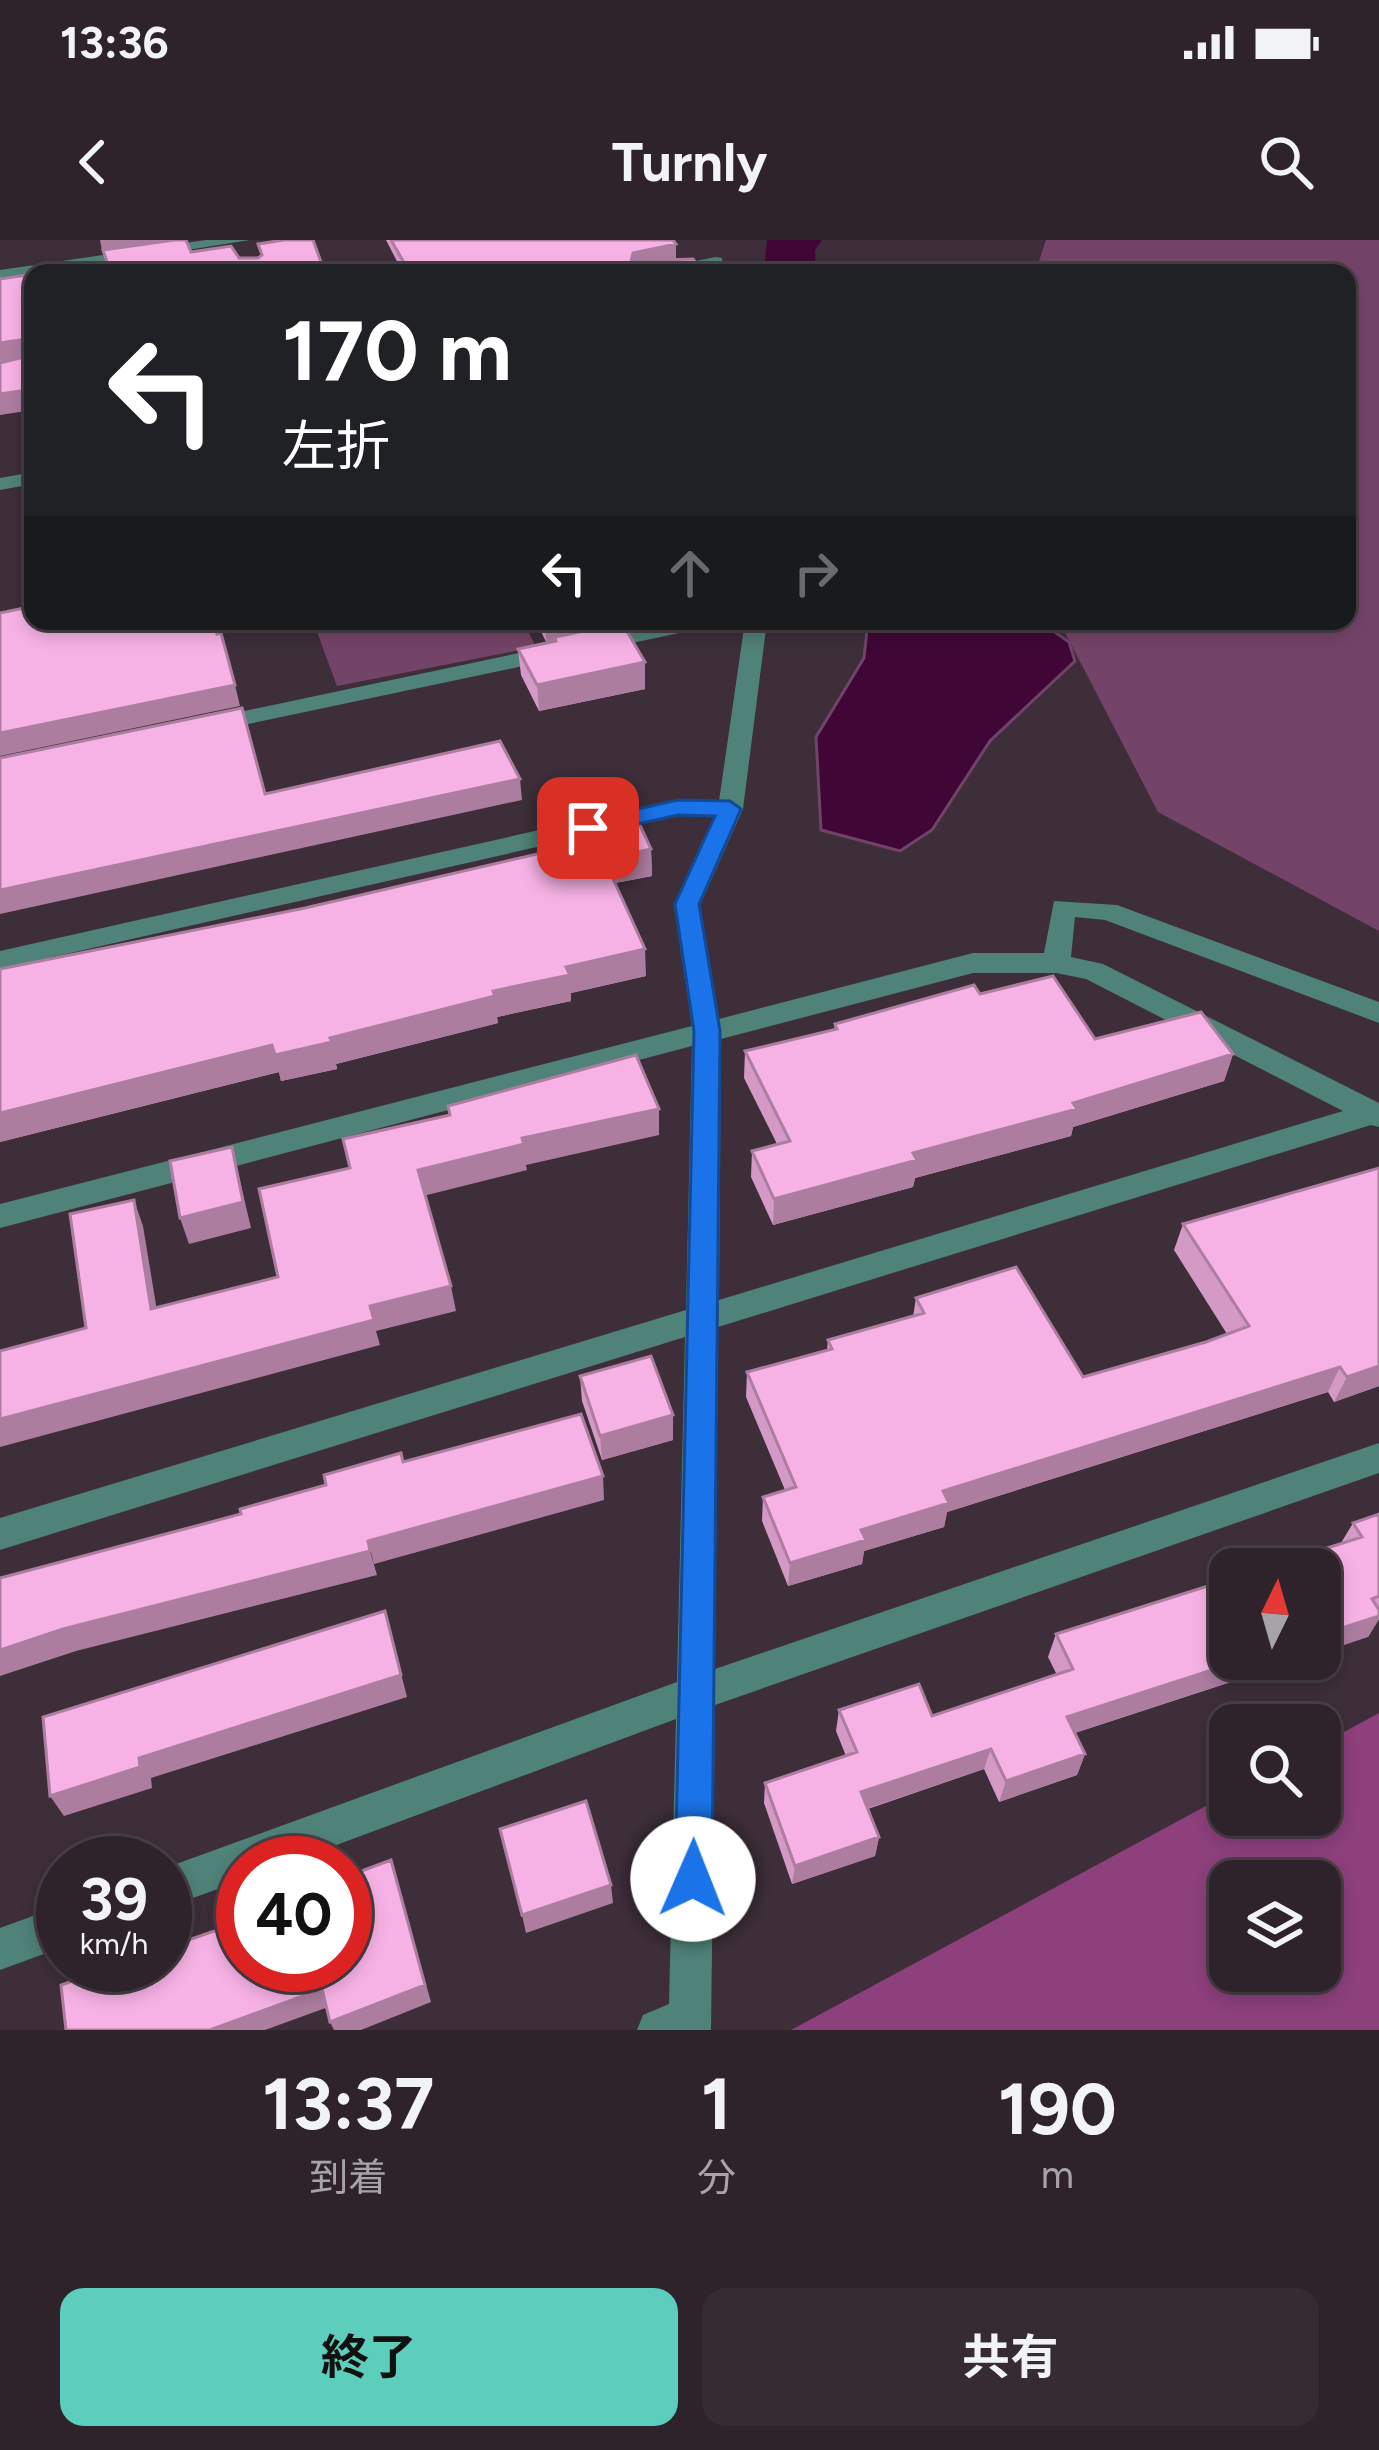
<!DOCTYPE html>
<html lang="ja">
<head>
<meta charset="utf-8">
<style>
  body { margin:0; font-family:Figtree,"Noto Sans JP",sans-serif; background:#362a33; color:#f1f3f6; height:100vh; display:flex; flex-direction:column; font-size:45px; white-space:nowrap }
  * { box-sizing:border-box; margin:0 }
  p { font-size:39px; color:#a7a4a9 }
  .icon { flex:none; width:66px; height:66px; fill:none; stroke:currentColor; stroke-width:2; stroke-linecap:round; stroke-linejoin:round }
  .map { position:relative; height:1790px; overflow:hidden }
  .panel { display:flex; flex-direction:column; background:#2e222b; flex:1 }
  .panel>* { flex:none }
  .hud { position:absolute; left:24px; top:24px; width:1332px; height:366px; border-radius:24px; box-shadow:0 6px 18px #0003,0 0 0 3px #493f47; background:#202124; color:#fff; overflow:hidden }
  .needle { width:78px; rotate:5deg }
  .buttons { position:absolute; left:1209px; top:1308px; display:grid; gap:24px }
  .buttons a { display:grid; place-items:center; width:132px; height:132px; border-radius:24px; background:#2e222b; box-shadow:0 6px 18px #0003,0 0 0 3px #493f47; font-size:60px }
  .speed { position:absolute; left:36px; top:1596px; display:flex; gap:24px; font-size:60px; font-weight:700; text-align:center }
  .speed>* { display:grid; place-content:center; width:156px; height:156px; border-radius:50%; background:#2e222b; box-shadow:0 6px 18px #0003,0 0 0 3px #493f47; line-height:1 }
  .speed small { font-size:30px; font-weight:400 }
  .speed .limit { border:18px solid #d22; background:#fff; color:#111 }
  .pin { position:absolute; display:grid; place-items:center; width:102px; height:102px; color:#fff; margin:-51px; border-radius:24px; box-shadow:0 6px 18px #0006 }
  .me { position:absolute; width:132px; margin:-66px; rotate:1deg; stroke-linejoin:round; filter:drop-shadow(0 0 9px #0008) }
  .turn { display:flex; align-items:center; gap:42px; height:252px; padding:0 60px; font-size:54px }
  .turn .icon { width:156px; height:156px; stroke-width:2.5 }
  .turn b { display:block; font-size:84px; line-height:102px }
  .lanes { display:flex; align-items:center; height:114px; padding:0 60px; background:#0003; justify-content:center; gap:60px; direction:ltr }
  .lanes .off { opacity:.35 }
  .eta { display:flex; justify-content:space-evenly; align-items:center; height:204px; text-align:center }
  .eta b { font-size:72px; font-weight:700; line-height:84px }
  .button { display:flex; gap:24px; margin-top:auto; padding:24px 60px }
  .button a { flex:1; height:138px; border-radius:24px; background:#5ccebb; color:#111; font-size:48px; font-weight:700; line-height:138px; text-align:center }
  .button a+a { background:#362a33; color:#f1f3f6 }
  .status { display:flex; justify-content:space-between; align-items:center; height:84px; padding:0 60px; background:#2e222b; direction:ltr }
  .status svg { height:33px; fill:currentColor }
  header { display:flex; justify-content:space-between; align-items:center; height:156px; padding:0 60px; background:#2e222b; font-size:54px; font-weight:700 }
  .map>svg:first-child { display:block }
  .green { fill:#744468 }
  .forest { fill:#8d407c; fill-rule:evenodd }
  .water { fill:#400736; stroke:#6f4468; stroke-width:3 }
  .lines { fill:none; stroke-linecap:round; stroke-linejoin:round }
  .river { fill:#400736; fill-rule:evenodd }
  .minor { fill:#4f8278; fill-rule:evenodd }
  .wall { fill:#d499c5 }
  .shaded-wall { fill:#ad7da0 }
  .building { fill:#f7b2e5; stroke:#ad7da0; stroke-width:3 }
  .route { fill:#1a73e8; stroke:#114b97; stroke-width:3 }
</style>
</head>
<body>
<div class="status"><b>13:36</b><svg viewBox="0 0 49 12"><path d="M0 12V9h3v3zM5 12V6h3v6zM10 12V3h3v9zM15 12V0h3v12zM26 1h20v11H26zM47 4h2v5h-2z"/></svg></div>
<header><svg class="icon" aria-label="back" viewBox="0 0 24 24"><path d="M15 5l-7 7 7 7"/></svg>Turnly<svg class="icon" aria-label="search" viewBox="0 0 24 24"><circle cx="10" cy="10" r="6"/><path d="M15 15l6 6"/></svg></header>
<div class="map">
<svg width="1379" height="1790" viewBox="0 0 1379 1790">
  <rect width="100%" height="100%" fill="#3d2e39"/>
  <path class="green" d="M1046,0H1379V691L1158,572L1059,381H1347V33H1035Z
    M313,381H523L536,407L337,446Z"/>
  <path class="forest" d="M1379,1473V1790H791L1230,1553V1575H1320V1505ZM1230,1641H1320V1731H1230Z"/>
  <path class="water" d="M868,381H1039L1069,402L1075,421L990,501L932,590L900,611L821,590L816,497L864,418Z"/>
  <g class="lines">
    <path class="river" d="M767,0H822L815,10L816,33H764Z"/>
    <path class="minor" d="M206,0H250L0,40V30Z
      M716,17L722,18V26L634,33Z
      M33,232V244L0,250V238Z
      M671,381H714L703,388L206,493L194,486L206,479Z
      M745,381H767L743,569L700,665L719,779L973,713H1044L1054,661L1117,665L1379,762V783L1105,680L1075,677L1071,717L1103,724L1379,863V887L1371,885L718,1087L715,1429L1379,1203V1233L715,1465L711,1790H637L643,1775L669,1764L676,1479L288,1623H243V1640L165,1668V1628L677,1442L685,1097L0,1310V1278L686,1070L692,806L0,988V964L692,786L674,665L714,576L678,575L0,729V711L678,559L719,561ZM973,733H1056L1086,739L1343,871L719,1060L721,799Z
      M63,1665V1707L0,1730V1688Z"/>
  </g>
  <path class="wall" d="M386,0H673L676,4V19L704,33H403Z
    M536,381H610L611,385L645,422V449L539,471L521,435L518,409L546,402Z
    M584,580L651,609L652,636L615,643L646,736L571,753V761L497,777L498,783L336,824L337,829L281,841L279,832L0,902V744L305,668L585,603Z
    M980,754L1095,799L1233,814L1224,841L1073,887L1071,896L915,938L913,947L773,985L751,937L752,911L777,904L744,838L745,811L834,790L835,784Z
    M1183,984L1379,1146L1334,1162L1328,1152L947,1272L944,1287L864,1311L862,1324L788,1346L762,1281L763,1257L785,1250L746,1157L747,1132L827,1110L828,1100L913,1077L916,1058L1083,1137L1206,1102L1227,1094L1174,1010Z
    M580,1136L673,1175V1200L602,1220L582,1161Z
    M1379,1274V1379L1368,1397L1341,1303L1353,1283Z
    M1056,1394L1230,1419H1301L1075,1493L1085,1514L1077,1535L999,1562L984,1529L868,1569L879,1597L875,1616L792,1644L764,1563L765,1543L846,1516L836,1491L839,1470L932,1476L1057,1435L1048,1417Z"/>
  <path class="shaded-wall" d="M100,0H175L102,11Z
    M676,4V20L631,21L633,13Z
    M27,99L32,119L0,124V103Z
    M33,149V170L0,175V154Z
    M545,381H610L611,389L546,402Z
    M645,422V449L539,471L537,445Z
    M235,445L240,466L0,516V493Z
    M520,539L522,560L0,674V650Z
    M651,609L652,636L605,645L604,619Z
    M645,709L646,736L571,753V761L497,777L498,783L336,824L337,829L281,841L279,832L0,902V873L272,805L330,798L493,751L566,727Z
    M1233,814L1224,841L1073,887L1071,896L915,938L913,947L773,985L774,959L1073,863Z
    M659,869V895L526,925L527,930L423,956L418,930L522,898Z
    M232,907L251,988L189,1004L180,978Z
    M134,960L143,986L161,1095L151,1069Z
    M451,1046L456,1071L376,1091L380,1105L0,1207V1179L370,1066Z
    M1379,1126V1146L1334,1162L1347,1137Z
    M1340,1127L1328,1152L947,1272L944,1287L864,1311L862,1324L788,1346L790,1323L943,1251Z
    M673,1175V1200L602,1220L600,1196Z
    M603,1236L604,1260L374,1324L368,1301Z
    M370,1311L377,1335L76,1411L0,1436V1410L63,1389Z
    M385,1371L407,1457L151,1538L152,1548L64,1576L50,1556L139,1518Z
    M1379,1376V1379L1368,1397L1320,1413V1395Z
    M1246,1419H1301L1059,1498L1067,1477Z
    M991,1509L984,1529L857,1572L861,1552Z
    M1085,1514L1077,1535L999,1562L1006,1541Z
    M879,1597L875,1616L792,1644L795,1626Z
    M391,1620L431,1762L361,1790H334L330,1782Z
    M611,1645L613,1663L526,1693L522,1675Z
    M322,1749L331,1766L265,1790H210Z"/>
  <path class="building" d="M174,0H186L191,12L231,6L239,18H258L262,15L258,4L284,0H313L325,33H44L108,25L103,10Z
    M391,0H673L676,4L633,13L631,21L693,19L704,33H410Z
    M33,34V149L0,154V123L32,115L27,99L0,103V39Z
    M33,366V381H212L217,394L221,393L235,445L0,493V373Z
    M622,383L645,422L537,445L518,409L556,401L555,397Z
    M242,468L265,554L500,501L520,539L0,650V518Z
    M633,570L651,609L604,619L645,709L566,727L570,735L493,751L495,756L330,798L332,802L275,815L272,805L0,873V729L305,668L593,601L584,580Z
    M1053,736L1095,799L1201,772L1233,814L1073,863L1077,869L913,913L917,920L774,959L752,911L790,901L745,811L837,789L835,784L974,745L980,754Z
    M636,815L659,869L522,898L524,904L418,930L451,1046L370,1066L374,1080L0,1179V1111L86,1088L70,974L134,960L151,1069L278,1037L259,949L350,928L343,899L450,875L448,866Z
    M232,907L243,962L180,978L170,921Z
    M1379,928V1126L1347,1137L1340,1127L943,1251L949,1263L861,1290L866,1300L790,1323L763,1257L796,1247L747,1132L832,1109L828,1100L924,1073L916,1058L1016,1027L1083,1137L1206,1102L1249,1086L1183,984Z
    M651,1116L673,1175L600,1196L580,1136Z
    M581,1174L603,1236L368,1301L370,1311L63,1389L0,1410V1338L241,1274L240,1269L326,1245L324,1235L401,1213L403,1222Z
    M1379,1274V1356L1372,1359L1379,1370V1376L1320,1395V1329H1261L1362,1297L1353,1283Z
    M1230,1339V1419H1246L1067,1477L1085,1514L1006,1541L991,1509L861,1552L879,1597L795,1626L765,1543L857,1512L839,1470L919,1444L932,1476L1073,1429L1056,1394Z
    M385,1371L401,1435L139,1518L140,1527L50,1556L43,1477Z
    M586,1561L611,1645L522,1675L500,1589Z
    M391,1620L425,1745L330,1782L322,1749L210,1790H66L61,1745L117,1725H165V1708L243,1681V1725H345V1637Z"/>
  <path class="route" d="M678,560L730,561L741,569L699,664L720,791L712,1639L706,1652L693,1657L680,1652L675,1639L694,791L675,664L715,576L678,575L588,595L576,588L579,582Z"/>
</svg>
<div class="buttons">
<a><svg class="needle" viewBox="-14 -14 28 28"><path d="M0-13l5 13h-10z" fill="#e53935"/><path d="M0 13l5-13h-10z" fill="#a7a4a9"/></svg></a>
<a><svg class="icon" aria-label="search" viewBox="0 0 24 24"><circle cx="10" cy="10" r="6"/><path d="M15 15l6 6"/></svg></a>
<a><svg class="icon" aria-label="layers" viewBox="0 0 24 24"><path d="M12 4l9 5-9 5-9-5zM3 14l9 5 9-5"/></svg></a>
</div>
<div class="speed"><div>39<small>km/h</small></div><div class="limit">40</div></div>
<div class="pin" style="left:588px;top:588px;background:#d93025"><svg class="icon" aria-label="arrive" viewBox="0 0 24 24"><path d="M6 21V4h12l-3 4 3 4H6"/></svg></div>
<svg class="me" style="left:693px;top:1639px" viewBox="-20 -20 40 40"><circle r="19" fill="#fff"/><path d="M0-13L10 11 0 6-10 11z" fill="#1a73e8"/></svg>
<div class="hud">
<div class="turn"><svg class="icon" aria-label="left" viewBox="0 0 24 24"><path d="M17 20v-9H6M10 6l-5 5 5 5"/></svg><div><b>170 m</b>左折</div></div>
<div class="lanes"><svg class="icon" aria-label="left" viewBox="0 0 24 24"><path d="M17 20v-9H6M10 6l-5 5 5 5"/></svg><svg class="icon off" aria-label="ahead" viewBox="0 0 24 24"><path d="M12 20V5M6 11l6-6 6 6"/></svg><svg class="icon off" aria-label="right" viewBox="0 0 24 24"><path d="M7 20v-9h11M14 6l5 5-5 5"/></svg></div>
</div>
</div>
<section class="panel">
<div class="eta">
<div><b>13:37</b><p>到着</p></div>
<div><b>1</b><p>分</p></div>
<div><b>190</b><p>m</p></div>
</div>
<div class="button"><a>終了</a><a>共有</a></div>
</section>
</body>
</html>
